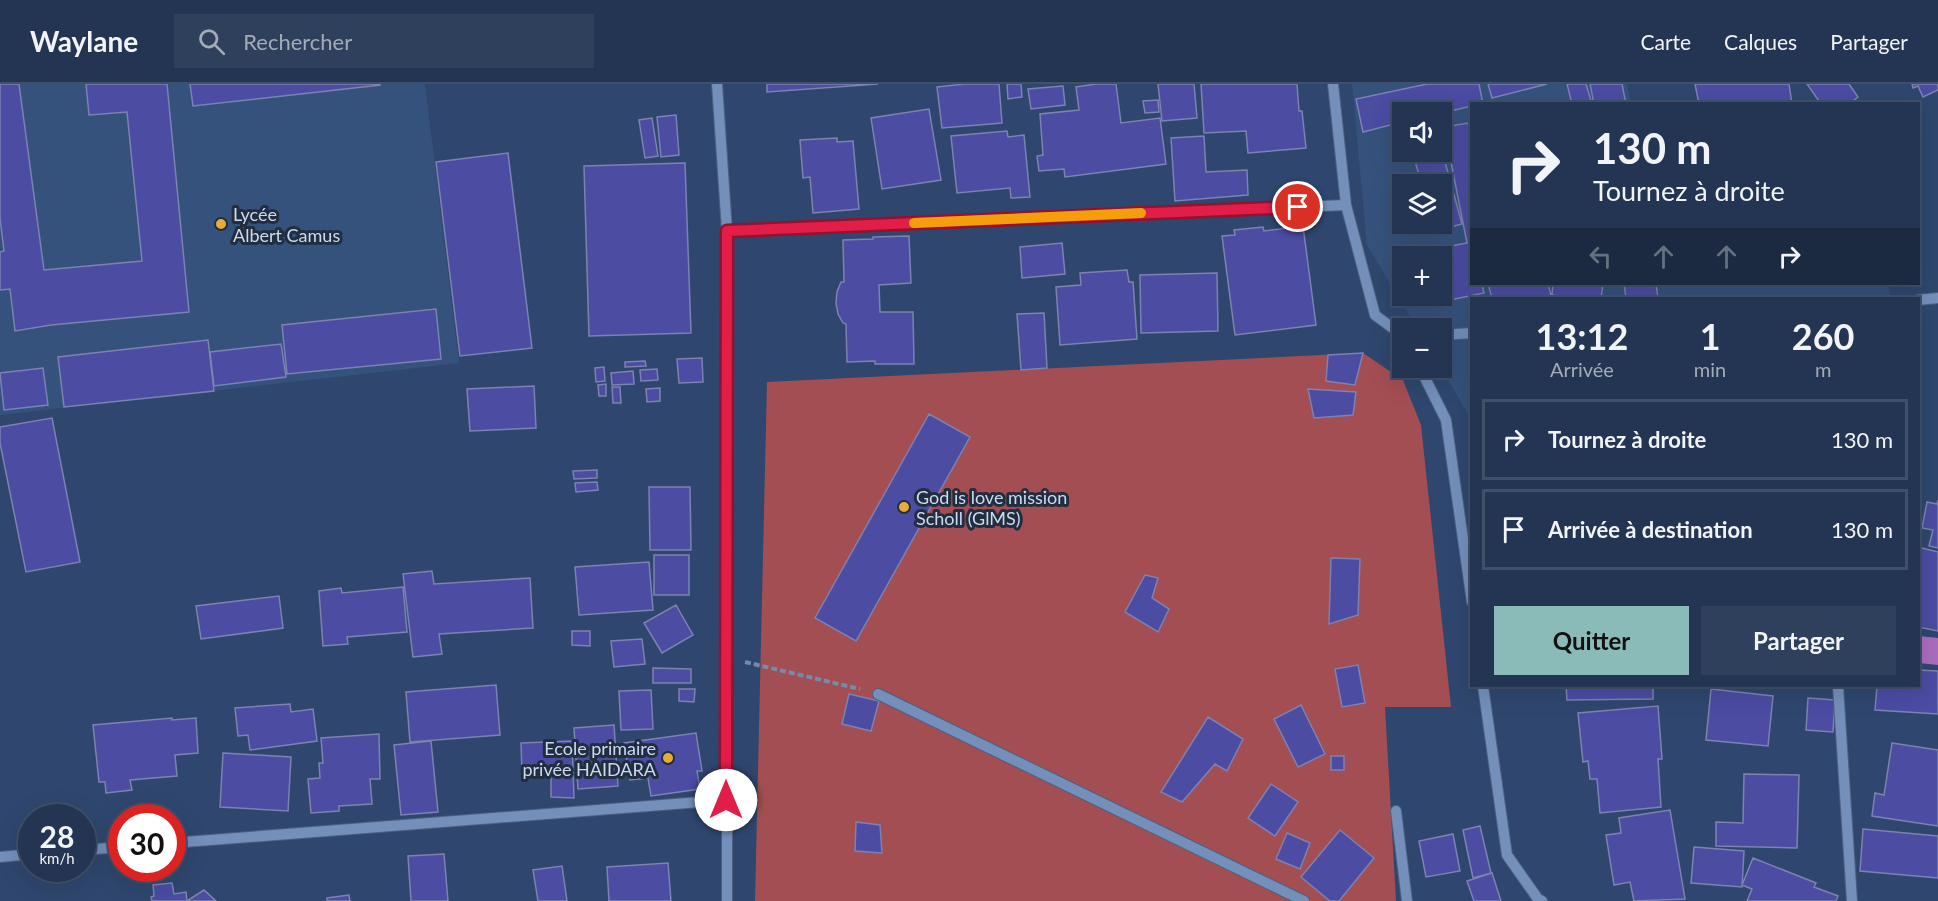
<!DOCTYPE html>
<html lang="fr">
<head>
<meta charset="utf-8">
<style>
  body { margin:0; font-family:Lato,sans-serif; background:#2f405c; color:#f1f3f6; height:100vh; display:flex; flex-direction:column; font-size:22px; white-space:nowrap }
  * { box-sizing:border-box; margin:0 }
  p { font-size:20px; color:#a3abb8 }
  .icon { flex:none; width:33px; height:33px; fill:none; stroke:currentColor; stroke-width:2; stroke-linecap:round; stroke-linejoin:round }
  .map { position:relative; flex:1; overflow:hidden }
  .panel { position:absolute; left:1470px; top:213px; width:450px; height:390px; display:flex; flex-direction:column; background:#233552; border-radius:0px; box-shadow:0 6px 24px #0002,0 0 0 2px #405069 }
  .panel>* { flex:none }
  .hud { position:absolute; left:1470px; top:18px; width:450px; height:183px; border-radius:0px; box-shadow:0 6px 24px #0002,0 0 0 2px #405069; background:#233552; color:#f1f3f6; overflow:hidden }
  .fabs { position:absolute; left:1392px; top:18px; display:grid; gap:12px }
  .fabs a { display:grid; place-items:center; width:60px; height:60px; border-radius:0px; background:#233552; box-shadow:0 6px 24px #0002,0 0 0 2px #405069; font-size:30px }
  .speed { position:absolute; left:18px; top:720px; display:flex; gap:12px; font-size:30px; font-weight:700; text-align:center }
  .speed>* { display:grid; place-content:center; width:78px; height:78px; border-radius:50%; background:#233552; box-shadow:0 6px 24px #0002,0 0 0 2px #405069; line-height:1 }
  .speed small { font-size:15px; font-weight:400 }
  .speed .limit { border:9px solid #d22; background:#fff; color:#111 }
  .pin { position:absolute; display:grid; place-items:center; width:51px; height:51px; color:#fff; margin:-26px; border:3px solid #fff; border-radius:50%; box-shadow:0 2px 6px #0007 }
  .me { position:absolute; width:66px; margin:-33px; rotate:0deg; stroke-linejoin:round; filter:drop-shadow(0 0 4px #0008) }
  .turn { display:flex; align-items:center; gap:21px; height:126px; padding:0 24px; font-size:27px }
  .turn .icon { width:78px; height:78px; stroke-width:2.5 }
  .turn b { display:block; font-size:42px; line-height:51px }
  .lanes { display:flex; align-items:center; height:57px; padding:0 24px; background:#0003; justify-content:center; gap:30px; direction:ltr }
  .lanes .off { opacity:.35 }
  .eta { display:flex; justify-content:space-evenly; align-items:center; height:102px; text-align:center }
  .eta b { font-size:36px; font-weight:700; line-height:42px }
  .action { display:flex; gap:12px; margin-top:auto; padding:12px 24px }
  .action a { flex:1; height:69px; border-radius:0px; background:#8bbbb9; color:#111; font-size:24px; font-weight:700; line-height:69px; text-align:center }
  .action a+a { background:#2f405c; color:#f1f3f6 }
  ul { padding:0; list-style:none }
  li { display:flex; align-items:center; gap:18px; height:81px; margin:0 12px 9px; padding:0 12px; border:3px solid #405069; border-radius:0px }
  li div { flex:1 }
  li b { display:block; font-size:22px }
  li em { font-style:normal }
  header { display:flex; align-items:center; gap:36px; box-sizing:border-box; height:84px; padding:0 30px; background:#233552; border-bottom:2px solid #405069 }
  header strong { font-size:28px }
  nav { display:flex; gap:33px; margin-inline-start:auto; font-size:21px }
  .search { width:420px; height:54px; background:#2f405c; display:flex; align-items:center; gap:15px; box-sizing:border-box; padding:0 21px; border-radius:0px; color:#a3abb8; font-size:22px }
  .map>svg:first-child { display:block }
  .built { fill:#35527d; fill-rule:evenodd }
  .green { fill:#a34e52 }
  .water { fill:#ab6cbd }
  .building { fill:#4b4ca2; stroke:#7c82b1; stroke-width:1.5 }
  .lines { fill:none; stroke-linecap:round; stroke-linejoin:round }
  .minor-casing { stroke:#4c6181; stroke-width:12 }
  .path { stroke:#768aaa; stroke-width:4; stroke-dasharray:6 3; stroke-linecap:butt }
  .minor { stroke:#738fba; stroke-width:10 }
  .route-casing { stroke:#92132f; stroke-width:15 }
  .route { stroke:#e11d48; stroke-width:10 }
  .slow { stroke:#f59e0b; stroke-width:10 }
  .poi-dot { fill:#e8ab37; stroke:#222e3f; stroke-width:2 }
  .labels { text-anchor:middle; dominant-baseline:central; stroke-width:6; stroke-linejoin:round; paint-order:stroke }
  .poi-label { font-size:18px; fill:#cbdaf1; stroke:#222e3f; text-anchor:start }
</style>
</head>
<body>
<header>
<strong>Waylane</strong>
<div class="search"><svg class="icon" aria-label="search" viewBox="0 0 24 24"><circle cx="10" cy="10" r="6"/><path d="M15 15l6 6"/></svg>Rechercher</div>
<nav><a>Carte</a><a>Calques</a><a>Partager</a></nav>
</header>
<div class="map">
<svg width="1938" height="817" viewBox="0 0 1938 817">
  <rect width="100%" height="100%" fill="#2f476e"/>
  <path class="built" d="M0,0H425L459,279L0,331Z
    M1352,0H1627L1631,19L1472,20V200H1659L1660,202L1726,200H1889L1890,214H1472L1471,335L1441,284L1442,244H1417L1367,161ZM1402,28H1442V68H1402ZM1402,100H1442V140H1402ZM1402,172H1442V212H1402Z"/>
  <path class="green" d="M1363,269L1403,296L1421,341L1451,623H1385L1396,817H755L767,298Z"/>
  <path class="water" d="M1919,552L1938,554V581L1919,579Z"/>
  <path class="building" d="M0,0H19L44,186L142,177L127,28L89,31L86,0H167L189,228L51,241L15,247L10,205L0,206V168L4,167L0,134Z
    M190,0H380V1L193,22Z
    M767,0H878L767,8Z
    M965,0H999L1002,39L942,44L937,3Z
    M1007,0H1021L1022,13L1008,15Z
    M1096,0H1116L1121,39L1160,34L1166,80L1065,93L1064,85L1039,87L1037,72L1043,71L1040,30L1079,26L1076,3Z
    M1158,0H1194L1197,34L1162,37Z
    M1201,0H1297L1299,27H1302L1306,64L1248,69L1246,47L1204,49Z
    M1427,0H1479L1483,20H1472V22L1442,29L1402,28V38L1363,48L1356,15Z
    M1488,0H1547L1492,14Z
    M1567,0H1586L1592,20H1572Z
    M1590,0H1622L1626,20H1594Z
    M1695,0H1789L1792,20H1699Z
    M1807,0H1849L1858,13L1849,20H1821Z
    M1912,0H1938V6L1923,13L1918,2L1913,4Z
    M1063,2L1065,21L1031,25L1028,5Z
    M1158,16L1159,28L1145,29L1143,17Z
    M929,25L941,96L882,105L871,34Z
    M676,31L679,71L661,73L657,33Z
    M652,34L658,72L645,74L639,36Z
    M1468,39L1472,57V158L1467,159L1444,43Z
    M1007,47L1008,53L1024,51L1030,113L1011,114L1010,104L957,109L951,52Z
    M1204,52L1206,88L1247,86L1248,111L1175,117L1171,54Z
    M837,54V58L853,57L859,125L813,129L810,93L803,94L800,56Z
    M1442,67L1462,140L1435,147L1433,140H1442V100H1422L1412,68Z
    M508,69L532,264L460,272L436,78Z
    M685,79L691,249L589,252L584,82Z
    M1303,142L1316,241L1235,251L1222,152L1235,151L1234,146L1263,143L1264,147Z
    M909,152L911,199L879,201L880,228H913L914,280H875V277L847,278L846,240L843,239L838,230L836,219L837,208L841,198H844L843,156L873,155V153Z
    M1472,158V200H1482L1484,209L1440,218L1439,212H1442V172H1426L1425,167Z
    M1062,159L1065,190L1022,194L1020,163Z
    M1127,186L1129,198H1133L1137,255L1060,261L1056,203L1081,201L1080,189Z
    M1217,189L1218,247L1141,249L1140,191Z
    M1488,200H1548L1551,211L1538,214H1492Z
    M1553,200H1603L1601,214H1574L1552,211Z
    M1624,200H1656L1658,214H1626Z
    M436,225L441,275L287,290L282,241Z
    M1044,229L1047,284L1021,286L1017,230Z
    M208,256L214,307L64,323L58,273Z
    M281,260L286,293L214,302L210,268Z
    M1363,269L1355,301L1326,297L1328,271Z
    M702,274L703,298L679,299L677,275Z
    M645,277L646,282L625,283V278Z
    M604,283L605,297L596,298L595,284Z
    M43,284L48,321L4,326L0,289Z
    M657,285L658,296L641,297L640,286Z
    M633,287L634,300L612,301L611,289Z
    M606,300V312H599L598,301Z
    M534,302L536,344L470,347L467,305Z
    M612,303H620L621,319H613Z
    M660,304V317L647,318L646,305Z
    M1308,305L1356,308L1353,331L1314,334Z
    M929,330L970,353L856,557L815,534Z
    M52,334L80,478L26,488L0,359V343Z
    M597,386V394L574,395L573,387Z
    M597,398L598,406L576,408L575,399Z
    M649,403H690L691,466H650Z
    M1938,416V464L1929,462L1933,446L1922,444L1927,418L1937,420Z
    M1918,463L1938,468V547L1918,543Z
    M654,471H689V511H654Z
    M1331,474L1360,475L1358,531L1329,540Z
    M649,478L653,526L579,531L575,483Z
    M432,487L434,500L530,494L533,544L439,550L442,570L413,573L403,490Z
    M1145,491L1158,494L1152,514L1169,525L1158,548L1125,528Z
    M403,503L407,548L347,553L348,560L323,562L319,507L341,504L342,509Z
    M279,512L283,544L201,555L196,522Z
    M676,521L693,551L662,569L644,539Z
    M572,547H590V562L572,561Z
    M642,555L645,580L614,583L611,557Z
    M1358,581L1365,619L1342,623L1335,585Z
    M653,584L691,585V599H653Z
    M1918,586L1938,587V630L1875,626L1877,602H1918Z
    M496,601L500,651L410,658L406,608Z
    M1566,602H1653V615L1567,616Z
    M679,605H695L694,618L679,617Z
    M1711,605L1773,612L1768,662L1706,656Z
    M651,606L653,645L621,646L619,607Z
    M849,610L879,617L871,647L842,640Z
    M1808,614L1835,616L1833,648L1806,646Z
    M290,620L291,628L313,625L317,657L250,666L248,651L238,652L235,624Z
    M1301,621L1325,670L1298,683L1274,635Z
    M1658,622L1662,675H1658L1661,723L1600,729L1597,695H1590L1588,677L1583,678L1578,629Z
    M1208,633L1243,655L1227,687L1215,680L1182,718L1161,708Z
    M172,634V636L196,634L198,669L175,671L177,692L130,696L132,706L106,709L105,698H99L93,641Z
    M614,641L618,702L578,705L574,644Z
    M696,649L702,687H697L700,705L651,712L648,694L630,696L624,659Z
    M379,650L380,695H370L372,720L339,722V727L311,729L308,695L320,694L319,679H323L321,654Z
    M431,657L438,728L401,731L394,661Z
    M572,657L574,714L551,713V688L522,689L521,659Z
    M1892,659L1938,666V742L1872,732L1875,709L1884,711Z
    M223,669L291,673L288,727L220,723Z
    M1331,672H1344V686H1331Z
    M1744,690L1799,691L1797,764L1716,762V738L1743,739Z
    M1271,700L1298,718L1275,752L1248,734Z
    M1670,726L1685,815L1634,817L1630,798L1614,801L1606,751L1621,749L1619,734Z
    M856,738L880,741L882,769L855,767Z
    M1480,742L1491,789L1473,794L1463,746Z
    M1863,745L1938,752V794L1860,787Z
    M1340,746L1374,774L1339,817H1330L1301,793Z
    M1287,749L1310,759L1300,785L1276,775Z
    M1453,750L1460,787L1426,793L1419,757Z
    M1694,763L1744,767L1742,803L1691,799Z
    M444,770L448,817H411L408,772Z
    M1753,774L1816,799L1814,803L1838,812L1836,817H1747L1752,805L1742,801Z
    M668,779L671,817H609L607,783Z
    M562,782L567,817H538L533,786Z
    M1492,789L1501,817H1474L1467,797Z
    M172,799L174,810L186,808L187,817L204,806L216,817H152L151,813L154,812L153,801Z
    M349,811L350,817H327V814Z"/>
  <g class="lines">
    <g class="minor-casing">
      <path id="minor" d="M717,0L727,147V817
        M1333,0L1346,121L1375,231L1402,251
        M727,147L1346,121
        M1918,216L1938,214
        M1442,251L1472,249
        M1420,284L1446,336L1472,518
        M1483,602L1507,771L1538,815L1542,817
        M1838,602L1852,817
        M878,610L1304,817
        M1396,727L1407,817
        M172,759L726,716
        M82,766L122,763
        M0,773L32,770"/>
    </g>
    <path class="path" d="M745,578L860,605"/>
    <use href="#minor" class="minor"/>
  </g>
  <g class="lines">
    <g class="route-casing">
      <path id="route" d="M726,716L727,147L1298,123"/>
    </g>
    <use href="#route" class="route"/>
    <path class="slow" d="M914,139L1141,129"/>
  </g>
  <g class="poi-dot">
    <circle cx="221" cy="140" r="6"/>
    <circle cx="904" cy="423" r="6"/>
    <circle cx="668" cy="674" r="6"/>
  </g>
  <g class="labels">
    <g class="poi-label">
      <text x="233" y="130">Lycée<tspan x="233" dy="21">Albert Camus</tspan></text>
      <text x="916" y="413">God is love mission<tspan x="916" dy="21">Scholl (GlMS)</tspan></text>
      <text x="656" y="664" text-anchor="end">Ecole primaire<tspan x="656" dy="21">privée HAIDARA</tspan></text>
    </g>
  </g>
</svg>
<div class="fabs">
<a><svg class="icon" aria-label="sound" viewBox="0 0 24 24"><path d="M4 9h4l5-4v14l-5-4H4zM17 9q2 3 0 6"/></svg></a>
<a><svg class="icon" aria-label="layers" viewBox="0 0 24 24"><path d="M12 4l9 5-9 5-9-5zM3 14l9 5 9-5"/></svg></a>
<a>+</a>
<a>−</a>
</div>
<div class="speed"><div>28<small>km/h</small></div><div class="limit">30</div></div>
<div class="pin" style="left:1298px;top:123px;background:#d93025"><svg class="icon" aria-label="arrive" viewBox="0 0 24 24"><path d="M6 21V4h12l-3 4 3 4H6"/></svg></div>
<svg class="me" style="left:726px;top:716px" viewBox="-20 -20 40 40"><circle r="19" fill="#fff"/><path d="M0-13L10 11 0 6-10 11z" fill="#e11d48"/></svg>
<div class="hud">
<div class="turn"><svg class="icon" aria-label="right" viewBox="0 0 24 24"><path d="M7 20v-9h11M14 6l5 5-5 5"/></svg><div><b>130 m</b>Tournez à droite</div></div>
<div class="lanes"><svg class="icon off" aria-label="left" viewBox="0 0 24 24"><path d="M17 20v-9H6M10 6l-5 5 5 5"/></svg><svg class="icon off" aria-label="ahead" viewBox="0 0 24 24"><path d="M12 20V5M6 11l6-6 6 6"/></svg><svg class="icon off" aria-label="ahead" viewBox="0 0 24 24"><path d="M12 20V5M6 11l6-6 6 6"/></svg><svg class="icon" aria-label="right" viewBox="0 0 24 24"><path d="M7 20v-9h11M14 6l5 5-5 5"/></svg></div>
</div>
<section class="panel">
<div class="eta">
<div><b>13:12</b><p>Arrivée</p></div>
<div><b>1</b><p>min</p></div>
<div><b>260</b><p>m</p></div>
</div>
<ul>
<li><svg class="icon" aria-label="right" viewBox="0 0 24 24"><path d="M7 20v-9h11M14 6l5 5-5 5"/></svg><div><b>Tournez à droite</b></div><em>130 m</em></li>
<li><svg class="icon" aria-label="arrive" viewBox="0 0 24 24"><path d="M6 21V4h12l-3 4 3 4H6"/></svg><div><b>Arrivée à destination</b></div><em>130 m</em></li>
</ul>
<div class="action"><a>Quitter</a><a>Partager</a></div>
</section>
</div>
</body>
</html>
